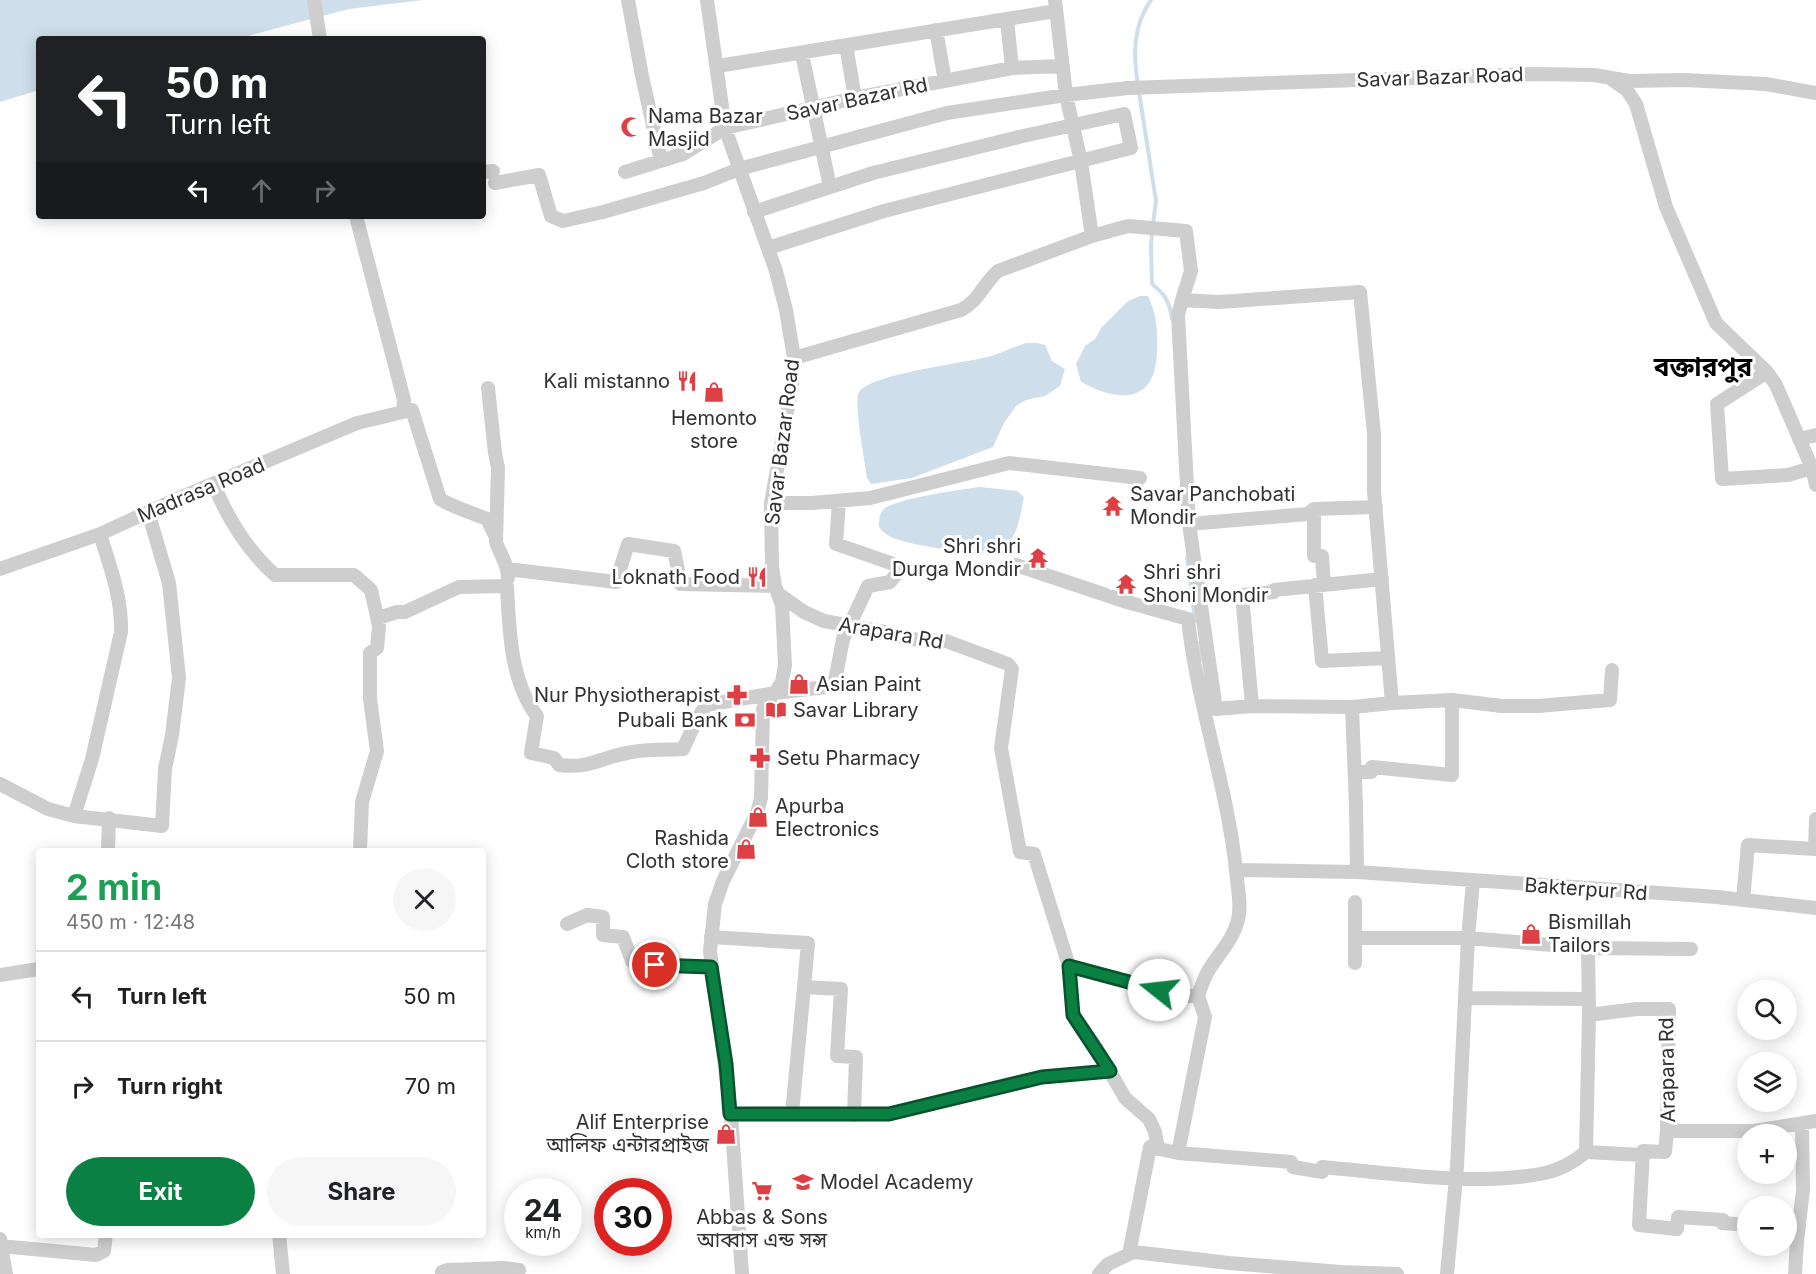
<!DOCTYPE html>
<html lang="en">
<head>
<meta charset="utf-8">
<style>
  body { margin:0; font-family:Inter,"Noto Sans Bengali",sans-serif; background:#f6f6f6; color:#202124; height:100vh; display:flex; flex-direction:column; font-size:22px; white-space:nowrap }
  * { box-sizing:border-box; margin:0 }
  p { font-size:20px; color:#757577 }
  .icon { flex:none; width:33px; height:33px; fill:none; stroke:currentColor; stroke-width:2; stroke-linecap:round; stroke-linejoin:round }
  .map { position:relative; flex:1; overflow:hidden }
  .panel { position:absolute; left:36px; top:848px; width:450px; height:390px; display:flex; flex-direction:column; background:#fff; border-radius:6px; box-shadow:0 3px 15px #0003 }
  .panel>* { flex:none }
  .hud { position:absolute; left:36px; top:36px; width:450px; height:183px; border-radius:6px; box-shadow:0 3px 15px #0003; background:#202124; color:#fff; overflow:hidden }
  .tools { position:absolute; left:1737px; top:980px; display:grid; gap:12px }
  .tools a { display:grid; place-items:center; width:60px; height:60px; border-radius:50%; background:#fff; box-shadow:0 3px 15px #0003; font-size:30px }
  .speed { position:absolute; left:504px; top:1178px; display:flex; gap:12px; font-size:30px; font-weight:700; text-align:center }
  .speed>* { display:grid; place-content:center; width:78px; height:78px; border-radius:50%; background:#fff; box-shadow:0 3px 15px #0003; line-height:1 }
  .speed small { font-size:15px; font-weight:400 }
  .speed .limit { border:9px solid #d22; background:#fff; color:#111 }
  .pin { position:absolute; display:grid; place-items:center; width:51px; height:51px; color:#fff; margin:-26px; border:3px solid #fff; border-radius:50%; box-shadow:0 2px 6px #0007 }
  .me { position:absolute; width:66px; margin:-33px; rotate:286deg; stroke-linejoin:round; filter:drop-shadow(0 0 4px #0008) }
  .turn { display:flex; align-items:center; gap:21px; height:126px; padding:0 30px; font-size:27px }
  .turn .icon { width:78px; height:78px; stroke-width:2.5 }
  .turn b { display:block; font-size:42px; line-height:51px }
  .lanes { display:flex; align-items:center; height:57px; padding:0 30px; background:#0003; justify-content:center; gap:30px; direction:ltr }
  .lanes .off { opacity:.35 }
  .round { display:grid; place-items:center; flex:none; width:63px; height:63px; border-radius:32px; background:#f6f6f6 }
  .headline { display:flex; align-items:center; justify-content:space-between; height:102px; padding:0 30px }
  h1 { font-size:36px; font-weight:700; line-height:45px; color:#1e9e55 }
  .cta { display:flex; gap:12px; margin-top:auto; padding:12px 30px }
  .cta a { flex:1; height:69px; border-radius:36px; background:#0b8043; color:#fff; font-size:24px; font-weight:700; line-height:69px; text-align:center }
  .cta a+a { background:#f6f6f6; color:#202124 }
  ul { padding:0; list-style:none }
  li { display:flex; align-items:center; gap:18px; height:90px; padding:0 30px; border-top:2px solid #e0e0e0 }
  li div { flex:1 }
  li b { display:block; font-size:22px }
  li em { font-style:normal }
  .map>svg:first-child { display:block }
  .water { fill:#cedfeb }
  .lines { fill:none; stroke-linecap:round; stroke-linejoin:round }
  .stream { stroke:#cedfeb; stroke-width:4 }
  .minor { stroke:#cecece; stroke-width:14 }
  .route-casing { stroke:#07532c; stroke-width:15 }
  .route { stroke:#0b8043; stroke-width:10 }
  .labels { text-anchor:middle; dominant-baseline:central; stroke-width:6; stroke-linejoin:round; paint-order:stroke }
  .street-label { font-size:20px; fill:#313131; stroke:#fff }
  .poi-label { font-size:20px; fill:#313131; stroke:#fff; text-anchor:start }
  .district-label { font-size:26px; font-weight:bold; fill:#000; stroke:#fff }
</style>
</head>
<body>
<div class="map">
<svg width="1816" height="1274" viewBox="0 0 1816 1274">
  <rect width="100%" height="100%" fill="#fff"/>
  <path class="water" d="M0,0H423L349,9L236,39H39V90L0,102Z
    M1140,296H1148C1158,318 1157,329 1157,351C1156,405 1118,402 1081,382L1076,364L1085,346L1095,339L1101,328L1128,301Z
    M1026,343H1037L1045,345L1052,361L1065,369L1060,386L1045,396L1026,400L1016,406L1004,423L993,447L912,478L871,484L867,478C865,462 853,401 859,392C871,374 964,363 987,357C1000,354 1013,347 1026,343Z
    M980,487L1017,491L1024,497C1021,512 1018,539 1003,547C985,558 913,546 893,538C887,535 883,532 879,527C879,520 879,514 884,509C895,499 963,489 980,487Z"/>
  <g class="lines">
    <path class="stream" d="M1138,85C1133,55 1133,25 1151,0
      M1139,92L1156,201L1153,224
      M1152,232L1151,246L1152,284C1165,294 1170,303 1172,319
      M1187,557L1195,621
      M1198,643L1201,659"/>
    <path class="minor" d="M314,0L320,39
      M628,0L642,76L661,161
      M707,0L725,128L776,271L786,310L794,358L792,385L771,503L772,567L775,586L782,605L785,665L782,682L775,693L765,703L763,710L761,798L757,813L723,881L715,904L710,951L731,1114L742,1274
      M1007,20L1012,68
      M936,30L945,81
      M846,45L855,98
      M802,54L830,187
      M718,66L1056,11
      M1611,79L1627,90L1636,104L1666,207L1716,323L1767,372L1776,385L1812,468L1816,485
      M483,172L493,171
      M625,172L683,154L725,128L855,98L1012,68L1063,66
      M495,183L539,175L551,216L563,221L603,212L704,183L739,169L947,113L1066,95L1128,88L1535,74L1594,75L1629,81L1685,80L1766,84L1816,93
      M754,212L873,173L1023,136L1124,114L1131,148L884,211L768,248
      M1092,236L1128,226L1186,231L1191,271L1182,300L1219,302L1360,292L1374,434V491L1392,703L1352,707L1356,806L1357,872L1236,870
      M1182,300L1178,315L1189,524L1216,709L1252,706L1352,707
      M794,358L961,310C979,301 983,284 998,271L1092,236L1081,162L1066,95L1055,0
      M1767,372L1717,404L1722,479L1788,475L1812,468
      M488,388L495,453L498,468L496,542C500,555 508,563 508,578
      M412,410L440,499C454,508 471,512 487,519L495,535
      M1799,439L1816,435
      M214,485C228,519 247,550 275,575H354L371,590L379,626L377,648L370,653V699L377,751L362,802L360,850
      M771,503H812L870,498L1009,463L1140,478
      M1314,509V556H1322L1324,584
      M1189,524L1308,514L1314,509L1376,507
      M1016,565L1127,602L1188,619C1197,704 1227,785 1236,870C1237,885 1242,905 1238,920C1233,941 1216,956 1206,975C1203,982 1200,989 1198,996H1176L1069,966
      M0,569L100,534L170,502L357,423L403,412L404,400L356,216
      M507,569L616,582L628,544L674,551L681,584L775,586
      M1315,585L1322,661L1388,658
      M780,595L804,612L824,621L884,632L909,639L946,641L1008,664L1012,669L1001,748L1020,852L1034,854L1069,966L1073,1015L1096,1047L1125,1098L1149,1119L1155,1132L1158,1149
      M378,618L397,612H405L459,587L507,586C509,628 510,681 537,716L531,753L554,758L559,765C589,769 600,758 627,753C644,749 665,750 683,749L695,723L706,705L775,693L834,686L843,639L868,586L890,582L902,567L836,544L839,502
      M1392,703L1452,700L1502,706H1538L1610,700L1612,670
      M1252,706L1242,595L1274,592V590L1382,579
      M1355,772H1371L1372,767L1452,775V700
      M0,784L48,809L74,816L162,826L165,769L172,735L179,678L169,583L148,512
      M74,816L92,759L121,632C122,597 110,567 100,534
      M108,850L109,818
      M1357,872L1717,897L1816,908
      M1473,881L1468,938L1588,948L1589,1015L1637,1009H1669L1667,1131H1753L1816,1121
      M1743,900L1748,845L1815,849L1816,819
      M567,924L587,915L603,917V935L623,937L632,961L637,965L711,967
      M711,937L808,943L804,987L841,989L837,1056L856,1057L854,1115
      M1355,938H1468L1465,998L1589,999
      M1588,948L1691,949
      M1355,963V902
      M0,975L39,969
      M1589,1015L1586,1152L1642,1155
      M731,1114H889L1042,1077L1110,1071
      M792,1114L804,987
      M1667,1131L1665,1152L1643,1151L1639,1225L1677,1229L1678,1217L1723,1220L1722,1223L1748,1225
      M1178,1153L1205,1017L1198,996
      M279,1234L283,1274
      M0,1239L6,1274
      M0,1246L96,1255L104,1251L106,1234
      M1129,1254L1150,1147L1178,1153L1291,1162L1293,1167L1322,1172V1167C1392,1173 1476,1187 1545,1173C1559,1170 1575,1161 1586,1152
      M442,1274V1272L447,1270L504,1268L519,1270L518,1274
      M1099,1274L1108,1264L1134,1252L1229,1263L1341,1272L1397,1274
      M1447,1274L1457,1167L1465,998
      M1795,1274L1797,1241L1803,1190L1802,1123"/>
  </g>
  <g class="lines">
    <g class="route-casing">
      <path id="route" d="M655,965L711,967L726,1064L730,1114H889L1042,1077L1110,1071L1073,1015L1069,966L1159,990"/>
    </g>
    <use href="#route" class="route"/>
  </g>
  <defs>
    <g id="mosque-bare" transform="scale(1.62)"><path d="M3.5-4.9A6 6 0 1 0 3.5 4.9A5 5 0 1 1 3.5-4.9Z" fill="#dc3f44" stroke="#fff" stroke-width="2.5" paint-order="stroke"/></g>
    <g id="restaurant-bare" transform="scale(1.62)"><path d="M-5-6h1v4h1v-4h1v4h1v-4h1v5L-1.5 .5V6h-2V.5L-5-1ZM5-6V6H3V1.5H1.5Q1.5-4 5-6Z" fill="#dc3f44" stroke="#fff" stroke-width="2.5" paint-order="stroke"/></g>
    <g id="shop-bare" transform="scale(1.62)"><path d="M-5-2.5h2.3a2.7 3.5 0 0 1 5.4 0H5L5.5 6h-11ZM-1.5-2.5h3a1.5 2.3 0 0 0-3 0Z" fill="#dc3f44" stroke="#fff" stroke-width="2.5" paint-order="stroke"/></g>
    <g id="temple-bare" transform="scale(1.62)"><path d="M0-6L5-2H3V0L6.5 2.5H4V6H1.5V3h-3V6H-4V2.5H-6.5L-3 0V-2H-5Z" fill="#dc3f44" stroke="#fff" stroke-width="2.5" paint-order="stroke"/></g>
    <g id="pharmacy-bare" transform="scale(1.62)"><path d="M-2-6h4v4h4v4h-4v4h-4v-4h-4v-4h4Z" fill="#dc3f44" stroke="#fff" stroke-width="2.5" paint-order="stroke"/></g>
    <g id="library-bare" transform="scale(1.62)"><path d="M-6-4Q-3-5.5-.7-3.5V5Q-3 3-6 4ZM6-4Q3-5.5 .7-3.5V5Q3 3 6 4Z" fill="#dc3f44" stroke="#fff" stroke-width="2.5" paint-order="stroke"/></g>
    <g id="bank-bare" transform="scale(1.62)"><path d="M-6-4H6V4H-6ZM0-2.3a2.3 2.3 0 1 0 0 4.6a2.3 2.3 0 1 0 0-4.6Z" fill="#dc3f44" stroke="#fff" stroke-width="2.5" paint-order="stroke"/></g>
    <g id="school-bare" transform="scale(1.62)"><path d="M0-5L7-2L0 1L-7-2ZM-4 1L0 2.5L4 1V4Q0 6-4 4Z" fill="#dc3f44" stroke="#fff" stroke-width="2.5" paint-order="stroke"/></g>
    <g id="supermarket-bare" transform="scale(1.62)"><path d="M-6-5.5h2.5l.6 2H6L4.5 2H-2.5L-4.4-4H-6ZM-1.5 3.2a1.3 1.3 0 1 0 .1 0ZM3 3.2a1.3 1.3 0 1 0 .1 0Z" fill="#dc3f44" stroke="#fff" stroke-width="2.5" paint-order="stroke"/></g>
  </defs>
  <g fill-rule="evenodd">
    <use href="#mosque-bare" x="631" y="127"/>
    <use href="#restaurant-bare" x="687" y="381"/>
    <use href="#shop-bare" x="714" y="392"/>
    <use href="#temple-bare" x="1113" y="506"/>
    <use href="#temple-bare" x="1038" y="558"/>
    <use href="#restaurant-bare" x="757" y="577"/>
    <use href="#temple-bare" x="1126" y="584"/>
    <use href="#shop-bare" x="799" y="684"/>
    <use href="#pharmacy-bare" x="737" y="695"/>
    <use href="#library-bare" x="776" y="710"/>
    <use href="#bank-bare" x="745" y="720"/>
    <use href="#pharmacy-bare" x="760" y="758"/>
    <use href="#shop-bare" x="758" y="817"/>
    <use href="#shop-bare" x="746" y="849"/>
    <use href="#shop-bare" x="1531" y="934"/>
    <use href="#shop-bare" x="726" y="1134"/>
    <use href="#school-bare" x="803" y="1182"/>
    <use href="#supermarket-bare" x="762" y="1191"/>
  </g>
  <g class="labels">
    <g class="street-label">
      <text transform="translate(1440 77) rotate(-2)">Savar Bazar Road</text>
      <text transform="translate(857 99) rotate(-12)">Savar Bazar Rd</text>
      <text transform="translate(782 442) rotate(-83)">Savar Bazar Road</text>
      <text transform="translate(201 490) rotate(-23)">Madrasa Road</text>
      <text transform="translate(891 633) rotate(10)">Arapara Rd</text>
      <text transform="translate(1586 889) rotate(4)">Bakterpur Rd</text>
      <text transform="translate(1667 1070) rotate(-91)">Arapara Rd</text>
    </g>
    <g class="poi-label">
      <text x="648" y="116">Nama Bazar<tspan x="648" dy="23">Masjid</tspan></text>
      <text x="670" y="381" text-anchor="end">Kali mistanno</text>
      <text x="714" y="418" text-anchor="middle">Hemonto<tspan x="714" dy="23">store</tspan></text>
      <text x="1130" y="494">Savar Panchobati<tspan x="1130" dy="23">Mondir</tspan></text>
      <text x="1021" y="546" text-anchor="end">Shri shri<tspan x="1021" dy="23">Durga Mondir</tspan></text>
      <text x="1143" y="572">Shri shri<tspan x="1143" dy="23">Shoni Mondir</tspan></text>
      <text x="740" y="577" text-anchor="end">Loknath Food</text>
      <text x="816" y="684">Asian Paint</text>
      <text x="720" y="695" text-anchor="end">Nur Physiotherapist</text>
      <text x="793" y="710">Savar Library</text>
      <text x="728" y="720" text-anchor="end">Pubali Bank</text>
      <text x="777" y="758">Setu Pharmacy</text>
      <text x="775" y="806">Apurba<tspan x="775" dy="23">Electronics</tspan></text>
      <text x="729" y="838" text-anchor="end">Rashida<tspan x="729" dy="23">Cloth store</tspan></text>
      <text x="1548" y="922">Bismillah<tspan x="1548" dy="23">Tailors</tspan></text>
      <text x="709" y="1122" text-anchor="end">Alif Enterprise<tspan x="709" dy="23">আলিফ এন্টারপ্রাইজ</tspan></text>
      <text x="820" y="1182">Model Academy</text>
      <text x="762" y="1217" text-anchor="middle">Abbas &amp; Sons<tspan x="762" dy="23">আব্বাস এন্ড সন্স</tspan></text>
    </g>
    <g class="district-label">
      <text x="1703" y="366">বক্তারপুর</text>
    </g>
  </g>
</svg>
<div class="tools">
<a><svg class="icon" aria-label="search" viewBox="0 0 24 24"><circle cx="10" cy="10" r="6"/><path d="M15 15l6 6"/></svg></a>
<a><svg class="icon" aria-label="layers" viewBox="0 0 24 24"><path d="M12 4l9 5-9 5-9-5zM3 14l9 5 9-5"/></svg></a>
<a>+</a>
<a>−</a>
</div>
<div class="speed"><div>24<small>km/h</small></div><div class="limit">30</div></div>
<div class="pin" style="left:655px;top:965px;background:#d93025"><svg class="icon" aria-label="arrive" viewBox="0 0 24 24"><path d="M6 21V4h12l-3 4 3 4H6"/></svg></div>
<svg class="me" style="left:1159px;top:990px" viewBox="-20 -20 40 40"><circle r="19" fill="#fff"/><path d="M0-13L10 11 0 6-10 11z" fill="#0b8043"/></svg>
<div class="hud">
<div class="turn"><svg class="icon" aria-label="left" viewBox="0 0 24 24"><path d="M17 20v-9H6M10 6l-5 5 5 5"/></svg><div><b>50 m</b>Turn left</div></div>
<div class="lanes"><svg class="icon" aria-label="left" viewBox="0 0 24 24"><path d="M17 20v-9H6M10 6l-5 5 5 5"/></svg><svg class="icon off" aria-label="ahead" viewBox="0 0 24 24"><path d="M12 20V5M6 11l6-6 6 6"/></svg><svg class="icon off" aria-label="right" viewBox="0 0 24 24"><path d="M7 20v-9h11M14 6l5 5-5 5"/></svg></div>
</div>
<section class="panel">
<div class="headline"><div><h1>2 min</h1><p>450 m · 12:48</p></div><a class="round"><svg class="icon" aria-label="close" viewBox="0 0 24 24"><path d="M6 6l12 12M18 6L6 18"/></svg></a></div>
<ul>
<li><svg class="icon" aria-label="left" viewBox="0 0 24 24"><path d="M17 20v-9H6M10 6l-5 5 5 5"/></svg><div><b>Turn left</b></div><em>50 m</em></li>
<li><svg class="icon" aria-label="right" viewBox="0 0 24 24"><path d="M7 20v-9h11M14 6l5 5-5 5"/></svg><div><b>Turn right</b></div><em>70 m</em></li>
</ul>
<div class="cta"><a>Exit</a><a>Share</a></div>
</section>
</div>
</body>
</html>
